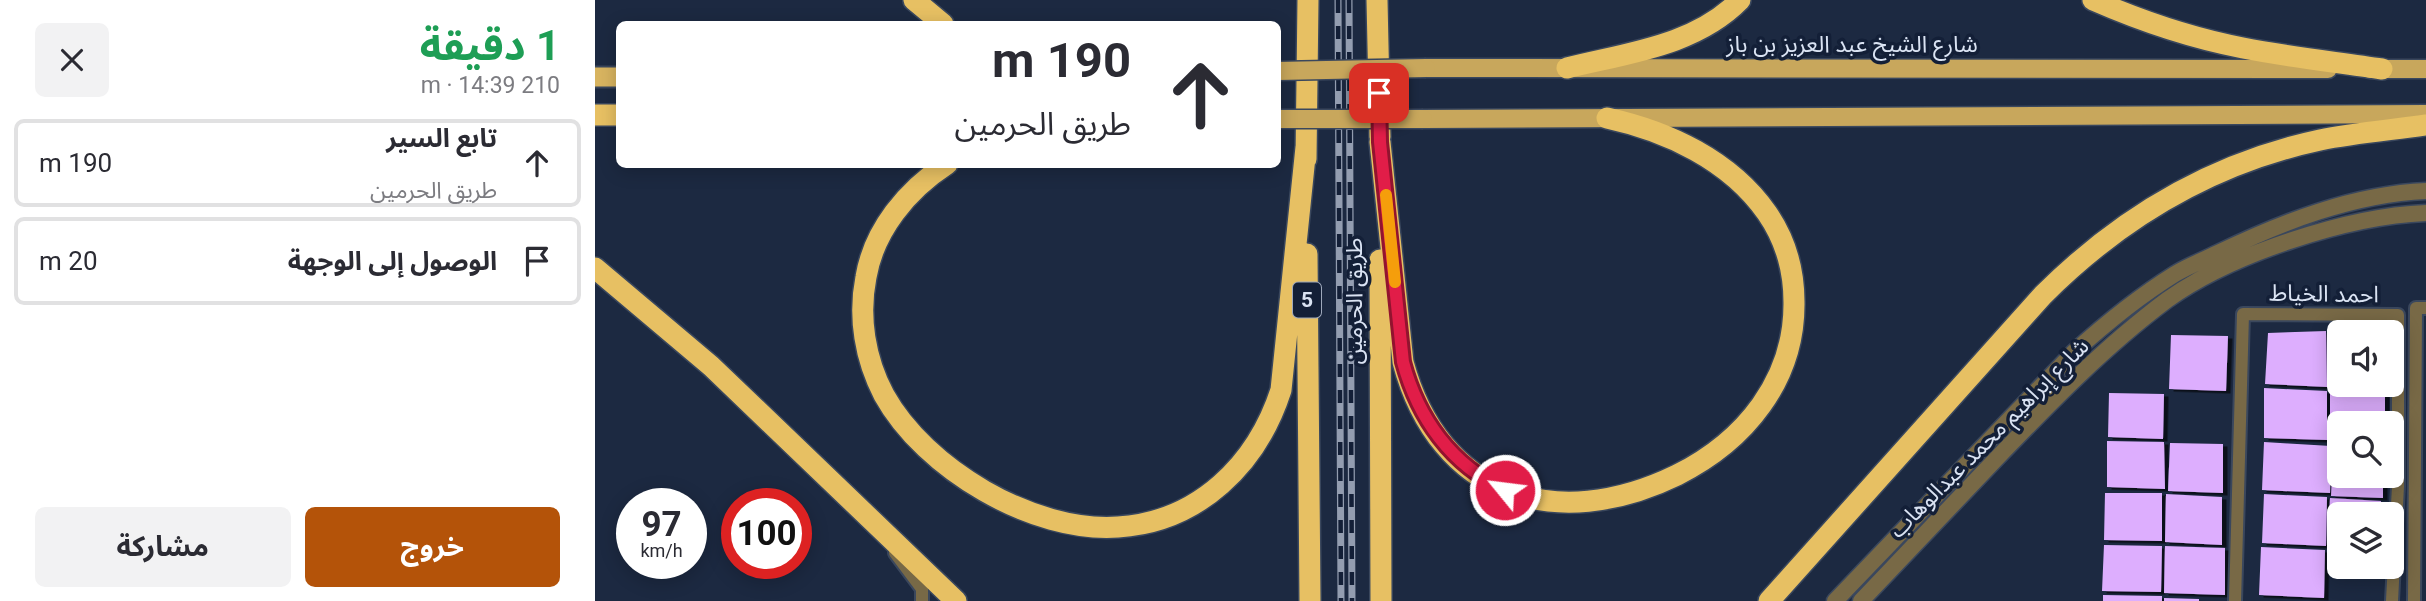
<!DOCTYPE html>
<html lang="ar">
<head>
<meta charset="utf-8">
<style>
  body { margin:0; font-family:Roboto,"Noto Sans Arabic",sans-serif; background:#f2f2f3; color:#2b2b33; direction:rtl; height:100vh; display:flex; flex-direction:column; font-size:26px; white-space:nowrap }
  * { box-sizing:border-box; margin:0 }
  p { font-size:23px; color:#7c7c81 }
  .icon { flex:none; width:38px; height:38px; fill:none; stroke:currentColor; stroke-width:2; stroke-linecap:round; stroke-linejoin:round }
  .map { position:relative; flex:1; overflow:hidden; direction:ltr }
  .drawer { display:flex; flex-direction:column; background:#fff; width:595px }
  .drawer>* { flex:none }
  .top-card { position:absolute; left:21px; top:21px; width:665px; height:147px; border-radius:10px; box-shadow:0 4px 18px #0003; direction:rtl; background:#fff; color:#2b2b33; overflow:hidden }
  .controls { position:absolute; left:1732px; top:320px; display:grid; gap:14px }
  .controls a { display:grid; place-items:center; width:77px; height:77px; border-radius:10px; background:#fff; box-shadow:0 4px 18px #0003; font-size:35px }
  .speed { position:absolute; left:21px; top:488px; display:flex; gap:14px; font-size:35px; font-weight:700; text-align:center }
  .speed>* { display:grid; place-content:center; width:91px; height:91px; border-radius:50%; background:#fff; box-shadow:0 4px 18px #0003; line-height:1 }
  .speed small { font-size:18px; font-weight:400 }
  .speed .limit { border:10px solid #d22; background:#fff; color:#111 }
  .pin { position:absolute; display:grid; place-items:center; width:60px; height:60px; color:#fff; margin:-30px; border-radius:14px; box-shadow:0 4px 10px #0006 }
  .me { position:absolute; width:77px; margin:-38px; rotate:299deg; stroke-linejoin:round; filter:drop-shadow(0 0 5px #0008) }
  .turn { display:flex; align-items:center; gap:24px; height:147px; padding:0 35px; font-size:32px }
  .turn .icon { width:91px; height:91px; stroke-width:2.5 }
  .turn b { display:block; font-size:49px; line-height:60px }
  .round { display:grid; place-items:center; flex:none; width:74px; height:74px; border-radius:10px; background:#f2f2f3 }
  .summary { display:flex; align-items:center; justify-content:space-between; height:119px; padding:0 35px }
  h1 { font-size:42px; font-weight:700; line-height:52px; color:#1e9e55 }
  .button { display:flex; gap:14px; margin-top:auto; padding:14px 35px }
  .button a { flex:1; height:80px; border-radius:10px; background:#b45309; color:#fff; font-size:28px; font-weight:700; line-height:80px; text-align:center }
  .button a+a { background:#f2f2f3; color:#2b2b33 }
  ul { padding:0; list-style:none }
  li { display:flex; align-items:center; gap:21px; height:88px; margin:0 14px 10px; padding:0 21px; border:4px solid #e1e1e2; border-radius:10px }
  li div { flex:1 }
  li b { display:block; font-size:26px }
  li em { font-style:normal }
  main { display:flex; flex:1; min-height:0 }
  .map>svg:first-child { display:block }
  .building { fill:#ddaefe; filter:url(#shadow) }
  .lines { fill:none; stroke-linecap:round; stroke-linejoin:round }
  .minor-casing { stroke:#3a475d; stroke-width:16 }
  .tertiary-casing { stroke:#3a475d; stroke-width:19 }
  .primary-casing { stroke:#3a475d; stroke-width:21 }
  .trunk-casing { stroke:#3a475d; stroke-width:23 }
  .motorway-casing { stroke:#3a475d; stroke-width:24 }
  .minor { stroke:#786946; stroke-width:12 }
  .tertiary { stroke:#786946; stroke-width:16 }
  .primary { stroke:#c8a75c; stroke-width:18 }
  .trunk { stroke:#d8b460; stroke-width:19 }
  .motorway { stroke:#e7c063; stroke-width:21 }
  .rail-casing { stroke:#939db0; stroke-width:7 }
  .rail { stroke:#131f37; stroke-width:4.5; stroke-dasharray:13; stroke-linecap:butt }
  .primary-bridge-casing { stroke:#3a475d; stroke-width:21; stroke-linecap:butt }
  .primary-bridge { stroke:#c8a75c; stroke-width:18 }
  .route-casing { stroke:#92132f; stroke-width:18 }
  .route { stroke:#e11d48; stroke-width:12 }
  .slow { stroke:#f59e0b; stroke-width:12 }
  .labels { text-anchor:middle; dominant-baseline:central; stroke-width:7; stroke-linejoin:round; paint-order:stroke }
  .shield { fill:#131f37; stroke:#9ea8bb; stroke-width:2 }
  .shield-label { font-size:21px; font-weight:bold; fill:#dae3f3 }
  .street-label { font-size:23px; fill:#dae3f3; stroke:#131f37 }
</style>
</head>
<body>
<main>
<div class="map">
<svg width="1831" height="601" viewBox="0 0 1831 601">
  <defs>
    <filter id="shadow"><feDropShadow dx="4.5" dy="2.5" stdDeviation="0" flood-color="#0009"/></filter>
  </defs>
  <rect width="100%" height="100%" fill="#1c2941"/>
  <path class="building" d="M1731,331L1732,387L1670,384L1673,333Z
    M1735,331H1745V385H1790V388L1734,387Z
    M1576,335L1633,336L1631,391L1574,389Z
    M1669,388L1732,391V440L1669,438Z
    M1514,393L1569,394L1568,439L1513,437Z
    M1735,393L1790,394V424H1745V440H1735Z
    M1512,441L1569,442L1570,489L1512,487Z
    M1669,442L1736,446L1735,493L1667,490Z
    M1575,443L1628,444V493L1573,491Z
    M1739,446L1745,447V476H1788V498L1736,496Z
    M1510,493H1567V541L1509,540Z
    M1571,494L1627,497V545L1570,542Z
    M1669,494L1732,497L1731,546L1667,543Z
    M1735,498L1786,501L1785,514H1745V548H1733Z
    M1509,545L1567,546L1566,592L1507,591Z
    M1570,546L1630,548V595L1569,593Z
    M1666,547L1730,550L1729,598L1664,595Z
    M1508,595L1567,596V601H1508Z
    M1569,598L1604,599V601H1569Z"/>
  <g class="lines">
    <g class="minor-casing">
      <path id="minor" d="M300,553L327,589V601
        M1640,601L1648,314L1803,315V486L1797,601
        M1819,601L1821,308H1831"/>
    </g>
    <g class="tertiary-casing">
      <path id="tertiary" d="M1240,601L1479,352C1510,324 1543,297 1580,274C1593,266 1609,260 1623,253C1687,222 1759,194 1831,191
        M1266,601C1311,554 1356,506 1401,459C1455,403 1509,347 1572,300C1636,254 1753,216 1831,213"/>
    </g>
    <g class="primary-casing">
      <path id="primary" d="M831,68L1733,69
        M1775,69H1831
        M828,119L1831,114"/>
    </g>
    <g class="trunk-casing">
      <path id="trunk" d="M0,77H24"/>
    </g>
    <g class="motorway-casing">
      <path id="motorway" d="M319,0L348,24
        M782,0L785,137
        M1498,0C1546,21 1596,38 1648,48C1694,57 1741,62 1787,69
        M972,68C1032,53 1100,46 1145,0
        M0,115H24
        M785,142L808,362C844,497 961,534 1082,475C1150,441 1200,380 1199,302C1199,270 1190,239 1172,213C1135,160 1072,131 1012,118
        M711,159L713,0
        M352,164C312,190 279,230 271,277C263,317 270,359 289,395C330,469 438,533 523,527C604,522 662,464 686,390L711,147
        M712,254L715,601
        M785,260L786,601
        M0,268L116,366L361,601
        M1174,601L1448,295C1525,218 1618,163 1725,140C1759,133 1796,130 1831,125"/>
    </g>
    <use href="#minor" class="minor"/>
    <use href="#tertiary" class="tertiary"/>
    <use href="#primary" class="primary"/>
    <use href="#trunk" class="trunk"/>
    <use href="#motorway" class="motorway"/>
    <g class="rail-casing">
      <path id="rail" d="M743,0L746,601
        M754,0L757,601"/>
    </g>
    <use href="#rail" class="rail"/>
    <g class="primary-bridge-casing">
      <path id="primary-bridge" d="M682,71L831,68
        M682,119H828"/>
    </g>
    <use href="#primary-bridge" class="primary-bridge"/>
  </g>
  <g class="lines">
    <g class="route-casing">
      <path id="route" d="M784,93L785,142L808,362C823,418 856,465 910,490"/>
    </g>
    <use href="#route" class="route"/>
    <path class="slow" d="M791,195L800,282"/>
  </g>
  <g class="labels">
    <rect class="shield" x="698" y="282.5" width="28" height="35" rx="5"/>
    <g class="shield-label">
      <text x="712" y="300">5</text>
    </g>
    <g class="street-label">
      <text x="1257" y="44">شارع الشيخ عبد العزيز بن باز</text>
      <text transform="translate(1729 294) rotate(1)">احمد الخياط</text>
      <text transform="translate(759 301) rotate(-90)">طريق الحرمين</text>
      <text transform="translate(1394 438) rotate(-45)">شارع إبراهيم محمد عبدالوهاب</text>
    </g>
  </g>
</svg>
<div class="controls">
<a><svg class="icon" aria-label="sound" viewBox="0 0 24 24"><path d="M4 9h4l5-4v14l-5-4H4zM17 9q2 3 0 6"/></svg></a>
<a><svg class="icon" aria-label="search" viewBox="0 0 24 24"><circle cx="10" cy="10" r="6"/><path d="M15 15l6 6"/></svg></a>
<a><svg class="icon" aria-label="layers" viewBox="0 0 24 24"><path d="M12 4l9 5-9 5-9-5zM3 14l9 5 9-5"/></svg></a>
</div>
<div class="speed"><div>97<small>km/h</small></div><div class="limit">100</div></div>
<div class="pin" style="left:784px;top:93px;background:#d93025"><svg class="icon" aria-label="arrive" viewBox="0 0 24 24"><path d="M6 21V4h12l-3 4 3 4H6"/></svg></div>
<svg class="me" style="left:910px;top:490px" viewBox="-20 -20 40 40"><circle r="17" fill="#e11d48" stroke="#fff" stroke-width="3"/><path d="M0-11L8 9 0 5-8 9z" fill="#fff"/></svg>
<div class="top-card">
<div class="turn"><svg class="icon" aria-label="ahead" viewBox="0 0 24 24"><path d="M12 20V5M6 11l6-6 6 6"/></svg><div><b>190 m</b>طريق الحرمين</div></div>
</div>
</div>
<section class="drawer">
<div class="summary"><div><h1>1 دقيقة</h1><p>210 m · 14:39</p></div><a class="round"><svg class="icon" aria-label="close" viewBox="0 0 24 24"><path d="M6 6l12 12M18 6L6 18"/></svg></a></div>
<ul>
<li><svg class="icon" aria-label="ahead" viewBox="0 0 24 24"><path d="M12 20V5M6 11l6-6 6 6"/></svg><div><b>تابع السير</b><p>طريق الحرمين</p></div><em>190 m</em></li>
<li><svg class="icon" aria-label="arrive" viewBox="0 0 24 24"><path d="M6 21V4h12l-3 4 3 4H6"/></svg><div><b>الوصول إلى الوجهة</b></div><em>20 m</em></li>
</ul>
<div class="button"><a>خروج</a><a>مشاركة</a></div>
</section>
</main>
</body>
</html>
